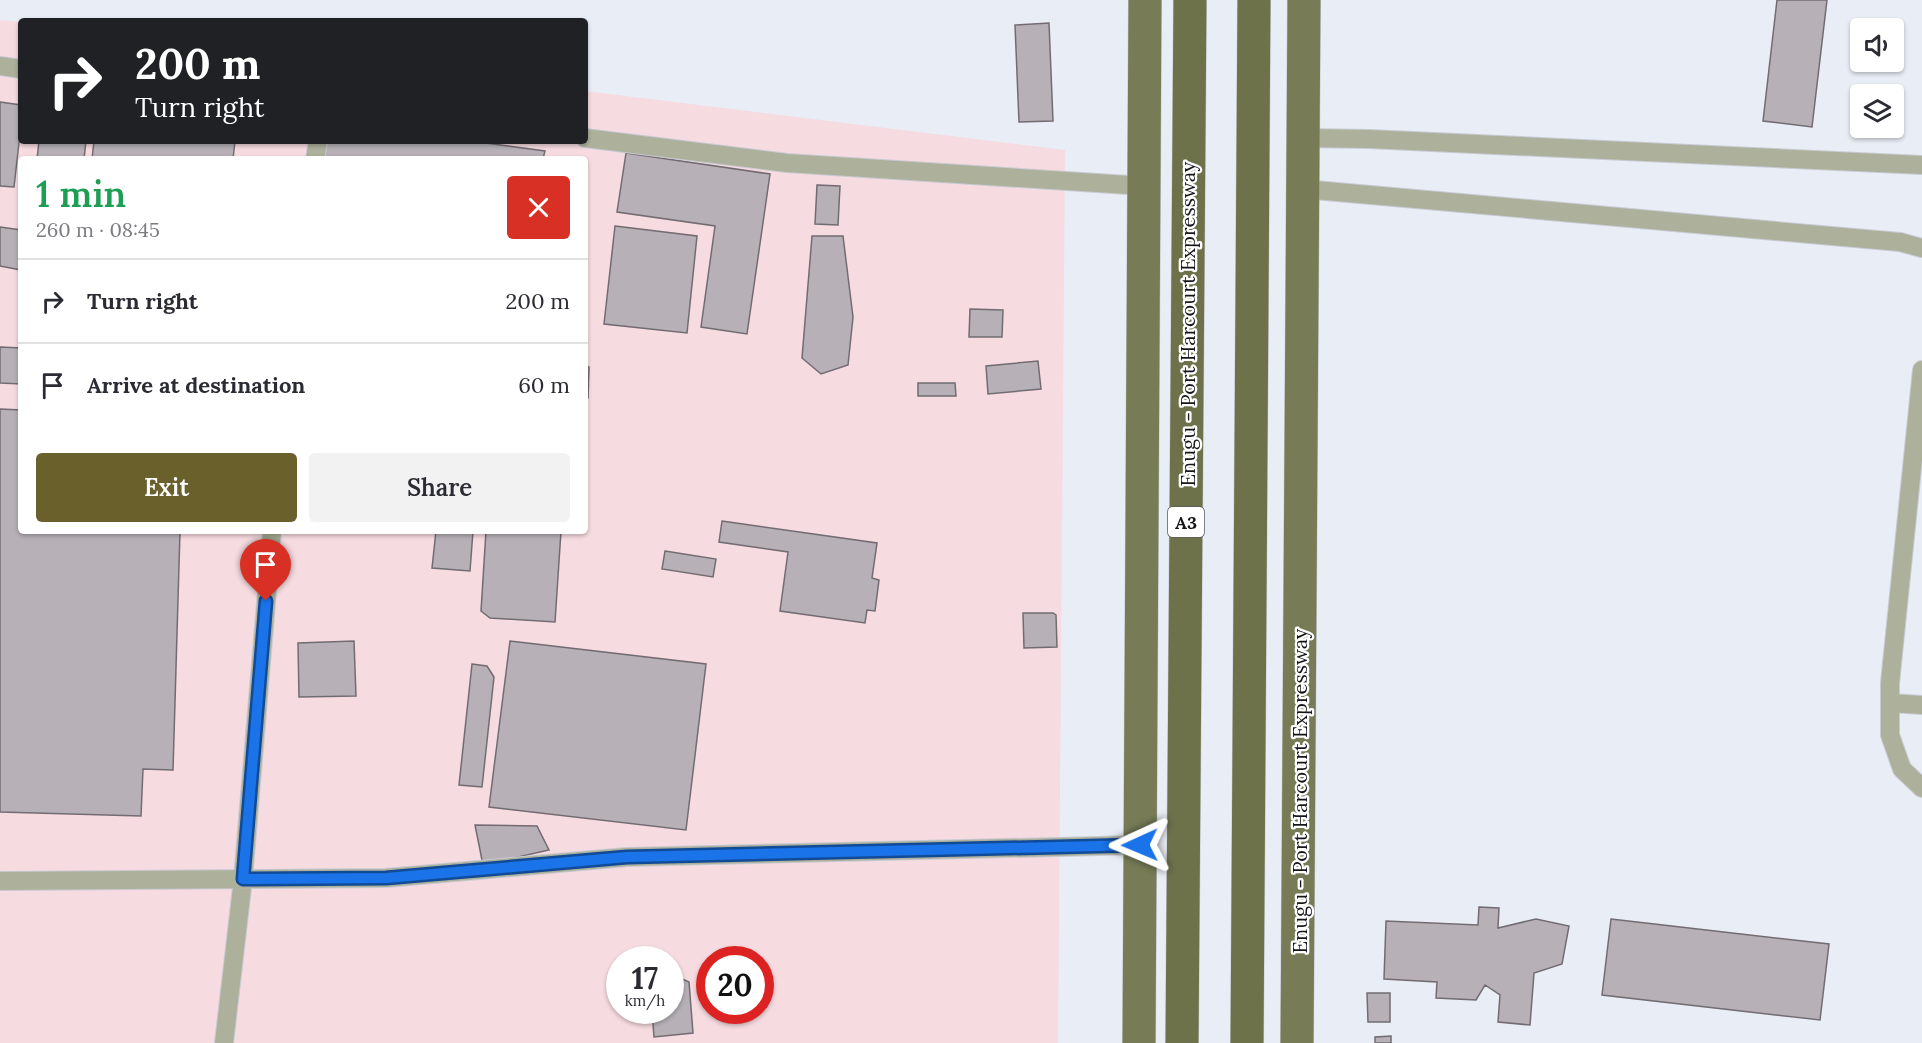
<!DOCTYPE html>
<html lang="en">
<head>
<meta charset="utf-8">
<style>
  body { margin:0; font-family:Lora,serif; background:#f2f2f3; color:#2b2b33; height:100vh; display:flex; flex-direction:column; font-size:22px; white-space:nowrap }
  * { box-sizing:border-box; margin:0 }
  p { font-size:20px; color:#7c7c81 }
  .icon { flex:none; width:33px; height:33px; fill:none; stroke:currentColor; stroke-width:2; stroke-linecap:round; stroke-linejoin:round }
  .map { position:relative; flex:1; overflow:hidden }
  .side { position:absolute; left:18px; top:156px; width:570px; height:378px; display:flex; flex-direction:column; background:#fff; border-radius:6px; box-shadow:0 2px 4px #0004 }
  .side>* { flex:none }
  .top-card { position:absolute; left:18px; top:18px; width:570px; height:126px; border-radius:6px; box-shadow:0 2px 4px #0004; background:#202124; color:#fff; overflow:hidden }
  .buttons { position:absolute; left:1850px; top:18px; display:grid; gap:12px }
  .buttons a { display:grid; place-items:center; width:54px; height:54px; border-radius:6px; background:#fff; box-shadow:0 2px 4px #0004; font-size:30px }
  .speed { position:absolute; left:606px; top:946px; display:flex; gap:12px; font-size:30px; font-weight:700; text-align:center }
  .speed>* { display:grid; place-content:center; width:78px; height:78px; border-radius:50%; background:#fff; box-shadow:0 2px 4px #0004; line-height:1 }
  .speed small { font-size:15px; font-weight:400 }
  .speed .limit { border:9px solid #d22; background:#fff; color:#111 }
  .pin { position:absolute; display:grid; place-items:center; width:51px; height:51px; color:#fff; margin:-62px -26px; border-radius:50% 50% 50% 0; rotate:-45deg; box-shadow:0 0 6px #0007 }
  .pin .icon { rotate:45deg }
  .me { position:absolute; width:66px; margin:-33px; rotate:269deg; stroke-linejoin:round; filter:drop-shadow(0 0 4px #0008) }
  .turn { display:flex; align-items:center; gap:21px; height:126px; padding:0 18px; font-size:27px }
  .turn .icon { width:78px; height:78px; stroke-width:2.5 }
  .turn b { display:block; font-size:42px; line-height:51px }
  .round { display:grid; place-items:center; flex:none; width:63px; height:63px; border-radius:6px; background:#f2f2f3 }
  .head { display:flex; align-items:center; justify-content:space-between; height:102px; padding:0 18px }
  h1 { font-size:36px; font-weight:600; line-height:45px; color:#1e9e55 }
  .button { display:flex; gap:12px; margin-top:auto; padding:12px 18px }
  .button a { flex:1; height:69px; border-radius:6px; background:#69602c; color:#fff; font-size:24px; font-weight:600; line-height:69px; text-align:center }
  .button a+a { background:#f2f2f3; color:#2b2b33 }
  ul { padding:0; list-style:none }
  li { display:flex; align-items:center; gap:18px; height:84px; padding:0 18px; border-top:2px solid #e1e1e2 }
  li div { flex:1 }
  li b { display:block; font-size:22px }
  li em { font-style:normal }
  .map>svg:first-child { display:block }
  .industrial { fill:#f6dbe0; fill-rule:evenodd }
  .building { fill:#b7b1b7; stroke:#726c72; stroke-width:1.5 }
  .lines { fill:none; stroke-linecap:round; stroke-linejoin:round }
  .service-casing { stroke:#c7cad2; stroke-width:20 }
  .primary-casing { stroke:#c7cad2; stroke-width:34 }
  .trunk-casing { stroke:#c7cad2; stroke-width:34 }
  .service { stroke:#adb09b; stroke-width:18 }
  .primary { stroke:#777c57; stroke-width:33 }
  .trunk { stroke:#6e724a; stroke-width:33 }
  .route-casing { stroke:#114b97; stroke-width:15 }
  .route { stroke:#1a73e8; stroke-width:10 }
  .labels { text-anchor:middle; dominant-baseline:central; stroke-width:4.5; stroke-linejoin:round; paint-order:stroke }
  .shield { fill:#fff; stroke:#5a5b5d; stroke-width:1.5 }
  .shield-label { font-size:18px; font-weight:bold; fill:#141518 }
  .street-label { font-size:20px; fill:#141518; stroke:#fff }
</style>
</head>
<body>
<div class="map">
<svg width="1922" height="1043" viewBox="0 0 1922 1043">
  <rect width="100%" height="100%" fill="#e9edf5"/>
  <path class="industrial" d="M0,20L21,22V141H585V91L1065,150L1058,1043H0ZM21,159H585V531H21ZM620,960H670V1011H620ZM710,960H760V1011H710Z"/>
  <path class="building" d="M1777,0H1827L1812,127L1763,121Z
    M1049,23L1053,121L1019,122L1015,25Z
    M0,102L21,105V125L14,187L0,186Z
    M39,141H86L84,159H37Z
    M94,141H235L233,159H92Z
    M326,141H471L545,151L543,159H323Z
    M626,153L770,174L747,334L701,327L715,226L617,212Z
    M817,185L840,186L838,225L815,224Z
    M615,226L697,236L687,333L604,324Z
    M0,227L21,230V270L0,266Z
    M812,236H843L853,317L848,365L821,374L802,358Z
    M970,309L1003,310L1002,337H969Z
    M0,347L21,348V384L0,383Z
    M1038,361L1041,389L988,394L986,366Z
    M585,366L589,367L588,398H585Z
    M918,383H955L956,396H918Z
    M0,409L21,410V531H180L173,770L143,769L141,816L0,812Z
    M722,521L877,543L872,578L879,580L875,611L867,610L865,623L780,611L788,552L719,542Z
    M436,531H473L470,571L432,568Z
    M486,531H561L555,622L490,618L481,611Z
    M665,551L716,559L713,577L662,569Z
    M1023,613H1053L1056,615L1057,647L1024,648Z
    M354,641L356,696L299,697L298,643Z
    M510,641L706,664L686,830L489,807Z
    M472,664L487,666L494,677L482,787L459,785Z
    M475,825L537,826L549,850L483,865Z
    M1479,907L1499,908L1498,928L1536,919L1569,926L1562,964L1534,973L1530,1025L1498,1022L1500,995L1485,985L1476,1000L1436,998L1437,982L1384,979L1386,921L1478,925Z
    M1611,919L1829,944L1820,1020L1602,995Z
    M680,978L689,982L693,1033L654,1037L652,1011H670V983Z
    M1367,993H1390V1022H1368Z
    M1391,1036V1043H1375V1037Z"/>
  <g class="lines">
    <g class="service-casing">
      <path id="service" d="M0,66L21,69
        M585,138L787,163L1144,186
        M1303,138L1369,139L1922,165
        M315,159L318,141
        M1303,189L1900,242L1922,248
        M1922,370L1890,683V735L1902,769L1922,788
        M1890,703L1922,705
        M0,881L386,878L627,857L1140,845
        M224,1043L243,879L272,531"/>
    </g>
    <g class="primary-casing">
      <path id="primary" d="M1139,1043L1145,0
        M1297,1043L1304,0"/>
    </g>
    <g class="trunk-casing">
      <path id="trunk" d="M1182,1043L1190,0
        M1247,1043L1254,0"/>
    </g>
    <use href="#service" class="service"/>
    <use href="#primary" class="primary"/>
    <use href="#trunk" class="trunk"/>
  </g>
  <g class="lines">
    <g class="route-casing">
      <path id="route" d="M266,601L243,879L386,878L627,857L1140,845"/>
    </g>
    <use href="#route" class="route"/>
  </g>
  <g class="labels">
    <rect class="shield" x="1168" y="507" width="36" height="30" rx="4.5"/>
    <g class="shield-label">
      <text x="1186" y="522">A3</text>
    </g>
    <g class="street-label">
      <text transform="translate(1187 324) rotate(-90)">Enugu - Port Harcourt Expressway</text>
      <text transform="translate(1299 791) rotate(-90)">Enugu - Port Harcourt Expressway</text>
    </g>
  </g>
</svg>
<div class="buttons">
<a><svg class="icon" aria-label="sound" viewBox="0 0 24 24"><path d="M4 9h4l5-4v14l-5-4H4zM17 9q2 3 0 6"/></svg></a>
<a><svg class="icon" aria-label="layers" viewBox="0 0 24 24"><path d="M12 4l9 5-9 5-9-5zM3 14l9 5 9-5"/></svg></a>
</div>
<div class="speed"><div>17<small>km/h</small></div><div class="limit">20</div></div>
<div class="pin" style="left:266px;top:601px;background:#d93025"><svg class="icon" aria-label="arrive" viewBox="0 0 24 24"><path d="M6 21V4h12l-3 4 3 4H6"/></svg></div>
<svg class="me" style="left:1140px;top:845px" viewBox="-20 -20 40 40"><path d="M0-17L14 15 0 8-14 15z" fill="#1a73e8" stroke="#fff" stroke-width="4"/></svg>
<div class="top-card">
<div class="turn"><svg class="icon" aria-label="right" viewBox="0 0 24 24"><path d="M7 20v-9h11M14 6l5 5-5 5"/></svg><div><b>200 m</b>Turn right</div></div>
</div>
<section class="side">
<div class="head"><div><h1>1 min</h1><p>260 m · 08:45</p></div><a class="round" style="background:#d93025;color:#fff"><svg class="icon" aria-label="close" viewBox="0 0 24 24"><path d="M6 6l12 12M18 6L6 18"/></svg></a></div>
<ul>
<li><svg class="icon" aria-label="right" viewBox="0 0 24 24"><path d="M7 20v-9h11M14 6l5 5-5 5"/></svg><div><b>Turn right</b></div><em>200 m</em></li>
<li><svg class="icon" aria-label="arrive" viewBox="0 0 24 24"><path d="M6 21V4h12l-3 4 3 4H6"/></svg><div><b>Arrive at destination</b></div><em>60 m</em></li>
</ul>
<div class="button"><a>Exit</a><a>Share</a></div>
</section>
</div>
</body>
</html>
